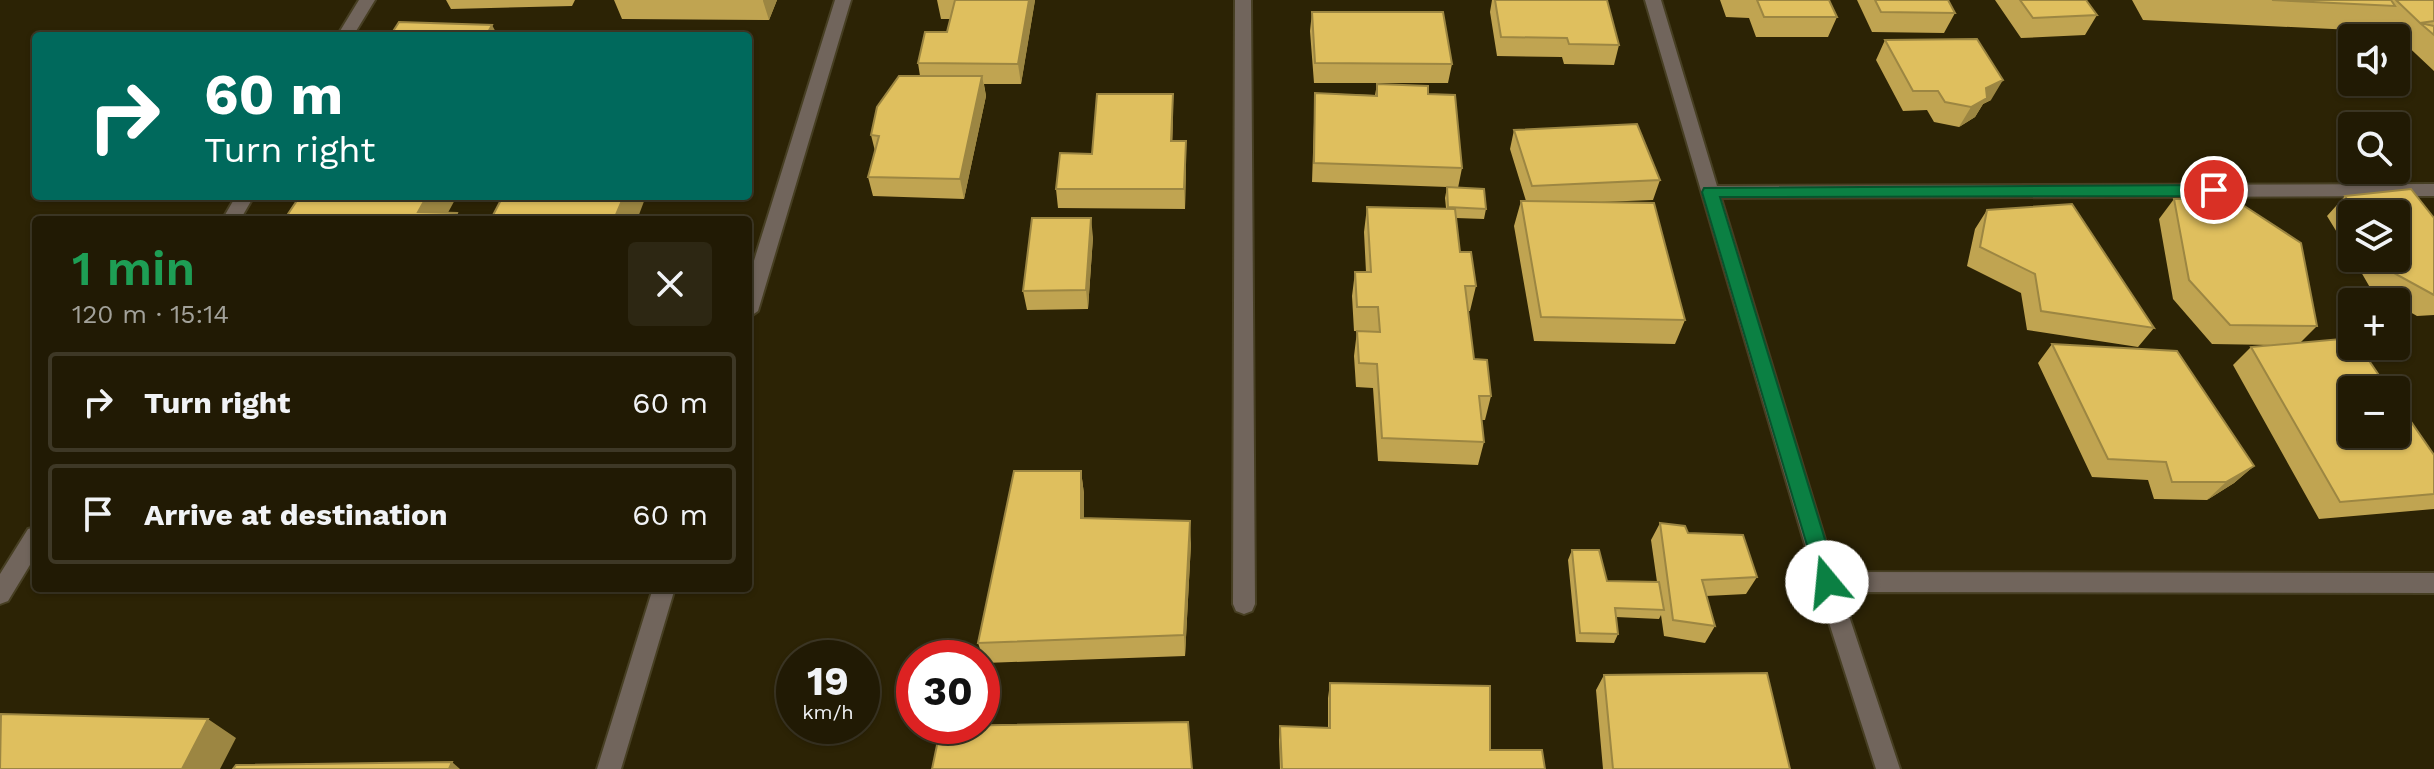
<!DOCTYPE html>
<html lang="en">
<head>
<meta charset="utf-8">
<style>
  body { margin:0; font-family:"Work Sans",sans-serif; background:#2d2713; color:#f1f3f6; height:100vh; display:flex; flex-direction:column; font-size:30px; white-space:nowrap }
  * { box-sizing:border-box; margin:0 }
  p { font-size:26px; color:#a2a19a }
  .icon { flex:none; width:44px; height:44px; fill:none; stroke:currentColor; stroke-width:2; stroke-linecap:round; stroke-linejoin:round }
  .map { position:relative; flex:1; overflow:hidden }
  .side { position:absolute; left:32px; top:216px; width:720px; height:376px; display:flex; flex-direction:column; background:#211a04; border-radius:8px; box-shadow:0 2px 6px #0004,0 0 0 2px #3e3826 }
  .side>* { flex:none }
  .top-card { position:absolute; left:32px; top:32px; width:720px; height:168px; border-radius:8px; box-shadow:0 2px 6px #0004,0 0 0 2px #3e3826; background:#00695c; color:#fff; overflow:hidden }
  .fabs { position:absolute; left:2338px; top:24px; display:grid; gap:16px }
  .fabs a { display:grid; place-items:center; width:72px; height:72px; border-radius:8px; background:#211a04; box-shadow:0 2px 6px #0004,0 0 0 2px #3e3826; font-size:40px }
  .speed { position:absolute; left:776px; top:640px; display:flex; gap:16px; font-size:40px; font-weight:700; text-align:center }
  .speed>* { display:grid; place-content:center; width:104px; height:104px; border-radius:50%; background:#211a04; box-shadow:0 2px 6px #0004,0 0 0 2px #3e3826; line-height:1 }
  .speed small { font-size:20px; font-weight:400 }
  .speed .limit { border:12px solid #d22; background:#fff; color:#111 }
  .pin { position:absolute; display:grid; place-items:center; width:68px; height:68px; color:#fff; margin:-34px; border:4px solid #fff; border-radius:50%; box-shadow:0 2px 8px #0007 }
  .me { position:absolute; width:88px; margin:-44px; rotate:343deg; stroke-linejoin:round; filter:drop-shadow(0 0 6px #0008) }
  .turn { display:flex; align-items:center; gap:28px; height:168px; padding:0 40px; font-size:36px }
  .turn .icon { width:104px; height:104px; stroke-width:2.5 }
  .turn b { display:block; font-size:56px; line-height:68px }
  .round { display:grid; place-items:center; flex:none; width:84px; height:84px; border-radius:8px; background:#2d2713 }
  .overview { display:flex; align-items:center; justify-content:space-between; height:136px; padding:0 40px }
  h1 { font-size:48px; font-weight:600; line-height:60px; color:#1e9e55 }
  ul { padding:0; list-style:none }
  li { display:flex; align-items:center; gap:24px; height:100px; margin:0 16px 12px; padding:0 24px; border:4px solid #3e3826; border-radius:8px }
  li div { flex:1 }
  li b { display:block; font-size:30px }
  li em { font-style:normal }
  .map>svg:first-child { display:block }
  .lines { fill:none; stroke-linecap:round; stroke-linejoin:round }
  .minor-casing { stroke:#473f23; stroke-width:4 }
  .minor { fill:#71655c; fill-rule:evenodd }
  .wall { fill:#c0a451 }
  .shaded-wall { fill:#9c8642 }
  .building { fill:#dfbf5e; stroke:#9c8642; stroke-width:2 }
  .route { fill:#0b8043; stroke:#07532c; stroke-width:2 }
</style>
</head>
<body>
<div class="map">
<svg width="2434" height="769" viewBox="0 0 2434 769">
  <rect width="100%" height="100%" fill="#2c2305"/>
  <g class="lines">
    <g class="minor-casing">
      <path id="minor" d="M359,0H375L353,36H337Z
        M835,0H851L758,311L748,318V280Z
        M1235,0H1251L1255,604L1252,611L1244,614L1236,611L1233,604Z
        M1645,0H1661L1717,186L2434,184V196L1721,198L1835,572L2434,573V593L1841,592L1900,769H1876L1816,582Z
        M236,196H254L240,220H222Z
        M36,527V555L8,601L0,604V574L28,529Z
        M653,588H675L621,769H597Z"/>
    </g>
    <use href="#minor" class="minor"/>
  </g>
  <path class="wall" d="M446,0H575L572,6L451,9Z
    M614,0H777L769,20L622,19Z
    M937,0H1035L1021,84H984L986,96L964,199L873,196L868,177L875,151L871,135L920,76L918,63L947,32L950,19H941Z
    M1492,0H1607L1619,45L1614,65L1564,64L1562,57L1497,56L1490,12Z
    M1720,0H1829L1837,17L1828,37H1756L1749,18L1726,17Z
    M1857,0H1948L1955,13L1944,33L1872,32Z
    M1995,0H2086L2097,15L2085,35L2021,38Z
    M2132,0H2434V71L2382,22L2374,31L2143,20Z
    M1312,12L1452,64L1448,83H1314L1310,31Z
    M1885,40L1991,100L1983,104L1975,117L1959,127L1934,122L1927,110L1903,111L1876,60Z
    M1377,84L1428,94L1462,168L1458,188L1486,209L1484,219L1456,218L1460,252L1476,286L1470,311H1468L1474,359L1491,396L1485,420H1481L1484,442L1478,465L1378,461L1373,388L1356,387L1354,356L1357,331L1375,332L1354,331L1352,296L1355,272H1366L1364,232L1367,207L1446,208L1445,198L1447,187L1312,182L1315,93L1375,95Z
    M1173,114L1172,141L1186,161L1185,209L1058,208L1056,189L1092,154Z
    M1514,130L1660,180L1653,200L1601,202L1685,320L1675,344L1534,341L1514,226L1521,201H1526L1510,149Z
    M2345,196L2434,218V315L2417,316L2396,304V302H2392L2372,291L2353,258H2396V214H2352V257L2327,216Z
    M2174,199L2317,326L2301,342L2434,455V509L2319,519L2233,365L2251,347L2272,345L2212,344L2173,299L2159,219Z
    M1987,210L2154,328L2138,347L2027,330L2021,293L1967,266L1975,229Z
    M1093,237L1088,309L1027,310L1023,291Z
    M2052,344L2254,466L2234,483L2207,500L2154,499L2148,480L2092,477L2038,363Z
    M1081,471L1084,494V518L1191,543L1185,656L985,663L978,643Z
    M1660,523L1688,533L1757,577L1746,594L1706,596L1715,626L1705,643L1664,636L1661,615L1659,619L1616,617L1618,634L1614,643L1576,642L1568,560L1572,550L1607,581L1657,582L1651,540Z
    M1604,675L1790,769H1603L1596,690Z
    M1330,683L1490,750L1545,769H1280L1279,740L1280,726L1328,728V698Z"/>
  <path class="shaded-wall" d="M763,0H777L769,20L763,1Z
    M1029,0H1035L1021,84L1018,64Z
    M492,25L498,36L487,34Z
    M982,76L986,96L964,199L960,179Z
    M2003,80L1991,100L1983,104L1975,117L1959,127L1971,107L1986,88Z
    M1173,94V114L1172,161L1171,141Z
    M1186,141V161L1185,209L1184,189Z
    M427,196H457L444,220L418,212Z
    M624,196H646L637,220L615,217Z
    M457,213L462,220H454Z
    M1091,218L1093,237L1088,309L1086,290Z
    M2254,466L2234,483L2207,500L2226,482Z
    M1081,471L1084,494V541L1081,518Z
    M1190,521L1191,543L1185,656L1184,635Z
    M208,719L236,738L220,769H182Z
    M452,762L460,769H449Z"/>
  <path class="building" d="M955,0H1029L1018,64L918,63L925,32H947Z
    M1495,0H1607L1619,45L1569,44L1567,38L1501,37Z
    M1757,0H1829L1837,17H1764Z
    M1875,0H1948L1955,13L1881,12Z
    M2020,0H2086L2097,15L2033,18Z
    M2272,0H2391L2395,6Z
    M2396,0H2434V21L2420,23Z
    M1312,12H1443L1452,64L1315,63Z
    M399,22L492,25L487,34L521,35L390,36Z
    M2420,23L2434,26V35Z
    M1977,39L2003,80L1986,88L1987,98L1971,107L1945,102L1938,91H1913L1885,40Z
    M899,76H982L960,179L868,177L879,136L871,135L877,107Z
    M1377,84L1428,86V94L1455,95L1462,168L1314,163L1315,93L1377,96Z
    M1097,94H1173L1171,141H1186L1184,189H1056L1060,153L1092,154Z
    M1637,124L1660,180L1532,186L1514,130Z
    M1447,187L1484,189L1486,209L1448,207Z
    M2411,189L2434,218V295L2392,272L2383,258H2396V214H2356L2345,196Z
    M300,196H427L418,212L457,213L454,220H284Z
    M503,196H624L615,217H649L648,220H479L480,219H491Z
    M2232,198L2301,243L2317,326L2230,325L2189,280L2174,199Z
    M1521,201L1654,203L1685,320L1541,317Z
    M2072,204L2154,328L2041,311L2035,274L1980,247L1987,210Z
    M1367,207L1455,209L1460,252H1471L1476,286H1465L1474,359L1487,360L1491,396H1479L1484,442L1382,438L1377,364L1359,363L1357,331L1380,332L1378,307H1357L1355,272H1371Z
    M1032,218H1091L1086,290L1023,291Z
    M2352,338V346H2359L2389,390H2352V434H2396V400L2434,455V494L2340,502L2251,347Z
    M2052,344L2177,351L2254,466L2226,482H2172L2166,462L2108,459Z
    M1014,471H1081V518L1190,521L1184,635L978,643Z
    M1660,523L1685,526L1688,533L1743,535L1757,577L1702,580L1715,626L1673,620Z
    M1572,550H1599L1607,581L1659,582L1664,610L1615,608L1618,634L1580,633Z
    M1767,673L1790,769H1613L1604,675Z
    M1330,683L1490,686V750H1542L1545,769H1282L1280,726L1330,728Z
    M1,714L208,719L182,769H0Z
    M1188,722L1192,769H932L941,726Z
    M452,762L449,769H233L236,765Z"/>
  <path class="route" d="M2214,185L2222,190L2214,196L1720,197L1838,582L1835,589L1827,591L1820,589L1702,192L1704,188Z"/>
</svg>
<div class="fabs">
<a><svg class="icon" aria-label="sound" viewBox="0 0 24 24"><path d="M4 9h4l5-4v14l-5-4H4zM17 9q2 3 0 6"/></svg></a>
<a><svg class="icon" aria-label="search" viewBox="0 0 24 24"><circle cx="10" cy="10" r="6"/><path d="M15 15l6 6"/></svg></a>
<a><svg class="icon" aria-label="layers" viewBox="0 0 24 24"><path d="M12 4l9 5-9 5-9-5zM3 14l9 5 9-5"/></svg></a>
<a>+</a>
<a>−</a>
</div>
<div class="speed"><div>19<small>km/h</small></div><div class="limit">30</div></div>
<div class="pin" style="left:2214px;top:190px;background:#d93025"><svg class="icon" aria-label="arrive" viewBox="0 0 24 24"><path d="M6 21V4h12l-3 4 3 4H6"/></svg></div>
<svg class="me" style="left:1827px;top:582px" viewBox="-20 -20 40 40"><circle r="19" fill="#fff"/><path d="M0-13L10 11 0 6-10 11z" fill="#0b8043"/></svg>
<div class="top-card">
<div class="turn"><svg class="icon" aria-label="right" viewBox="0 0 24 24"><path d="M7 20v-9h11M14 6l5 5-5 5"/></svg><div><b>60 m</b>Turn right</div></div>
</div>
<section class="side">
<div class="overview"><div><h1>1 min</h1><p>120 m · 15:14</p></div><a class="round"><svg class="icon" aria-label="close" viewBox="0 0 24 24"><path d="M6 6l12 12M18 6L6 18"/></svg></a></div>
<ul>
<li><svg class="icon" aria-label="right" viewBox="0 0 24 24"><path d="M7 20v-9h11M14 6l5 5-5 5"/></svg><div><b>Turn right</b></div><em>60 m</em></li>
<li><svg class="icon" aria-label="arrive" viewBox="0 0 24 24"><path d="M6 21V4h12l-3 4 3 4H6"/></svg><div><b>Arrive at destination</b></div><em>60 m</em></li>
</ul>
</section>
</div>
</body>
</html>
